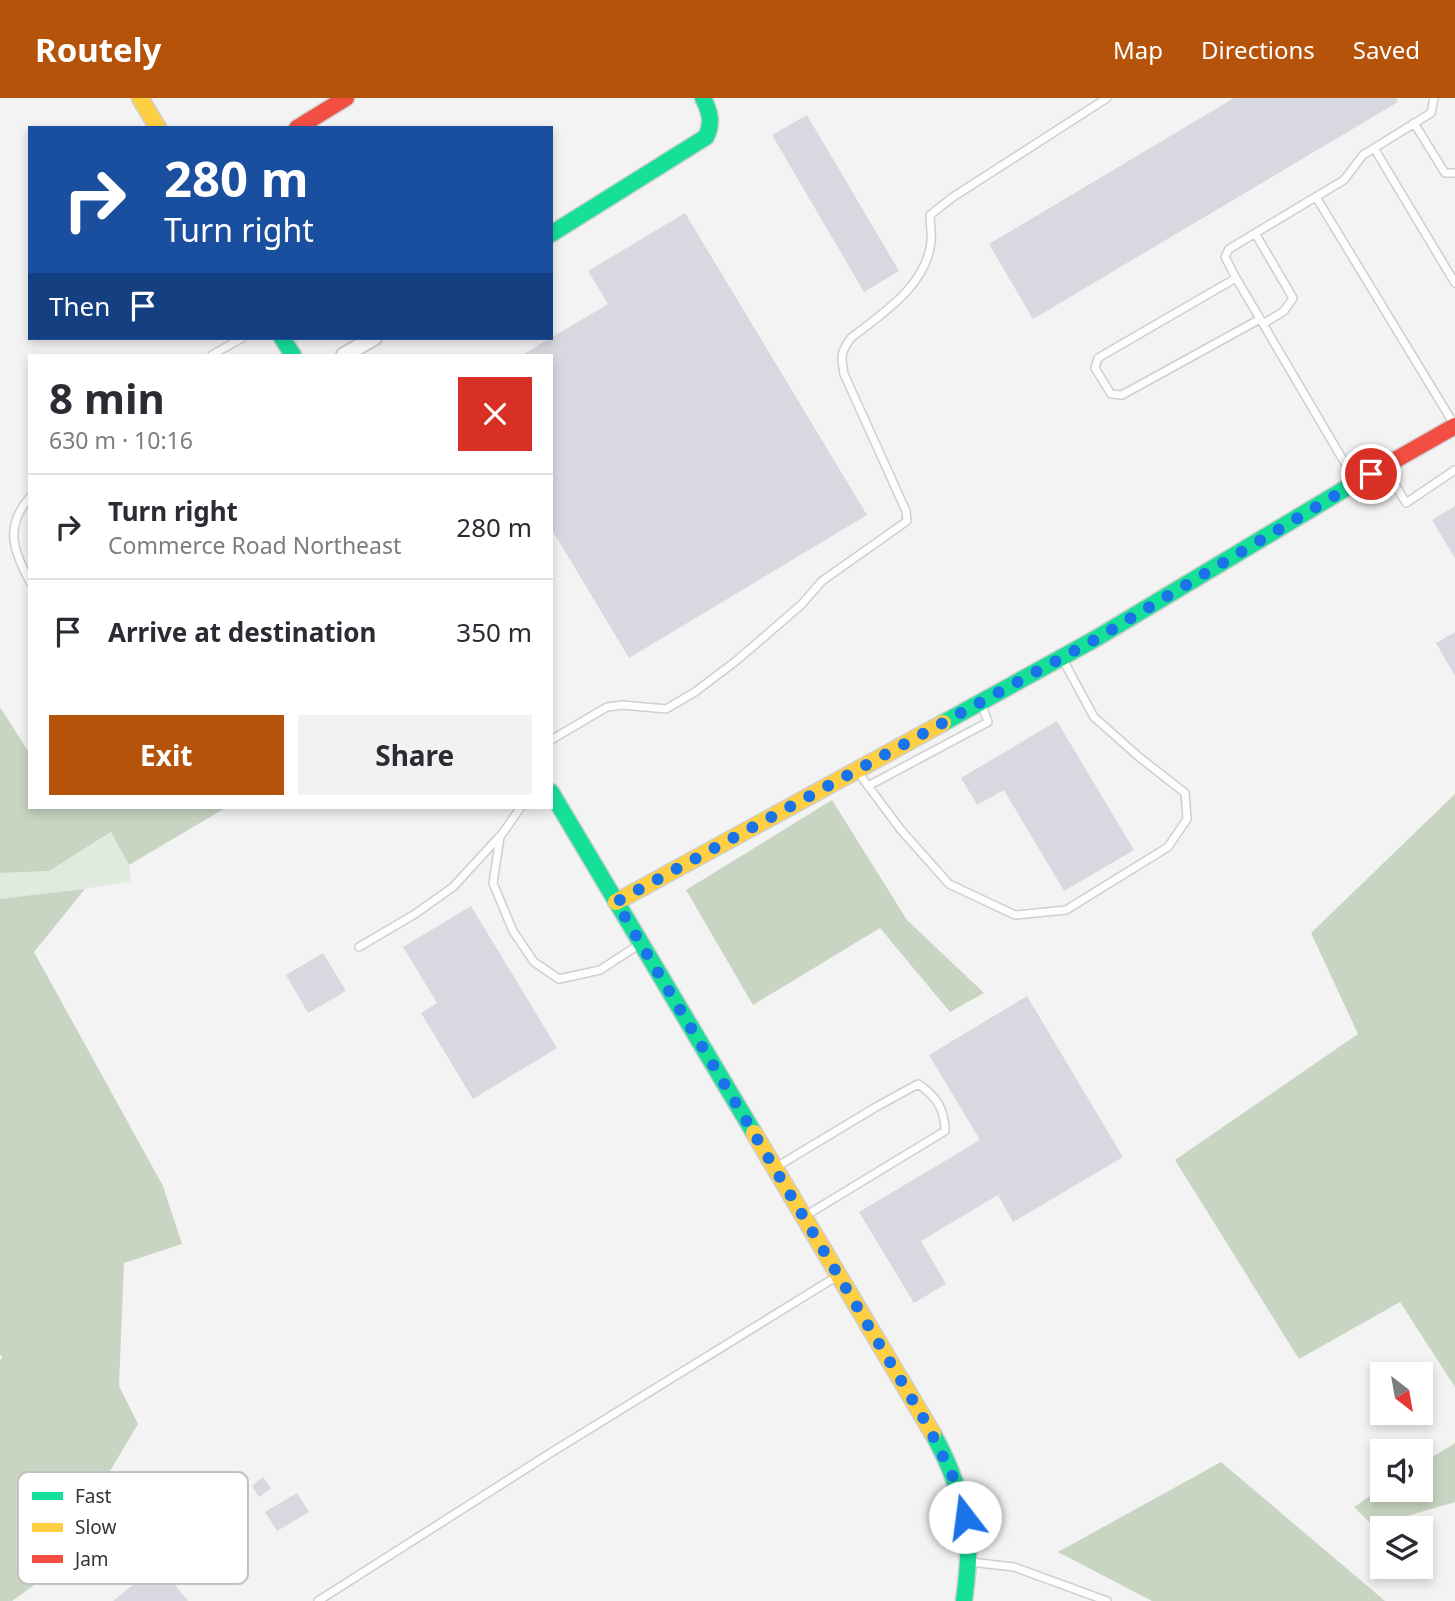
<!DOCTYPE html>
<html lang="en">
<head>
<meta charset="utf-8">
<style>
  body { margin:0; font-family:"Noto Sans",sans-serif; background:#f2f2f3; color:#2b2b33; height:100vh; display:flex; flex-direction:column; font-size:26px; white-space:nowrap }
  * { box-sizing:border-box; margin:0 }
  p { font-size:23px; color:#7c7c81 }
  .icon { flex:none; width:38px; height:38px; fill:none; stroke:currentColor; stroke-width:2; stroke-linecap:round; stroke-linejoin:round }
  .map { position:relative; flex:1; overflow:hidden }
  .panel { position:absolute; left:28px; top:256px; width:525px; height:455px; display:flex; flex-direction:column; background:#fff; border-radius:0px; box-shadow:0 4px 10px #0003 }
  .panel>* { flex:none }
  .hud { position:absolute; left:28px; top:28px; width:525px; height:214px; border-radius:0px; box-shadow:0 4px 10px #0003; background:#1a4fa0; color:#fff; overflow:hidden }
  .needle { width:46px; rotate:149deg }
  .buttons { position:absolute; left:1370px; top:1264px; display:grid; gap:14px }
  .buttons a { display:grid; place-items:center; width:63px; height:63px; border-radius:0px; background:#fff; box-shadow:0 4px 10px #0003; font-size:35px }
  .pin { position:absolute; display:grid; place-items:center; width:60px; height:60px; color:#fff; margin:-30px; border:4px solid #fff; border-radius:50%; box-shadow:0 2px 7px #0007 }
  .me { position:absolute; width:77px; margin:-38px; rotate:345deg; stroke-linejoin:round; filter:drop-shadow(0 0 5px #0008) }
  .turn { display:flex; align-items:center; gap:24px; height:147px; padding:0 21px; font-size:32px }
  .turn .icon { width:91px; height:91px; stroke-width:2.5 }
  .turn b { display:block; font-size:49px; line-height:60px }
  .then { display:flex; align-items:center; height:66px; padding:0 21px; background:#0003; gap:14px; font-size:26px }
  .round { display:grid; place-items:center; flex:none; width:74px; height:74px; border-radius:0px; background:#f2f2f3 }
  .headline { display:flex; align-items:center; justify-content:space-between; height:119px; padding:0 21px }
  h1 { font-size:42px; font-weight:700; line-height:52px }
  .cta { display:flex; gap:14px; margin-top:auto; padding:14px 21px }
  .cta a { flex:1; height:80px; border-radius:0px; background:#b45309; color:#fff; font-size:28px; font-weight:700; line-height:80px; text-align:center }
  .cta a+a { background:#f2f2f3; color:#2b2b33 }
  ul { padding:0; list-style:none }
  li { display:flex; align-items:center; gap:21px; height:105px; padding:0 21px; border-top:2px solid #e1e1e2 }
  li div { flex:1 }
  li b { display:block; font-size:26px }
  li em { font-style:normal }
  header { display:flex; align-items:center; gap:42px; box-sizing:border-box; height:98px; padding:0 35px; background:#b45309; color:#fff }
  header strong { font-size:33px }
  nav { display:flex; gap:38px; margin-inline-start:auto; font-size:24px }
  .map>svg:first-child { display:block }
  .green { fill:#e1eade }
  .forest { fill:#c8d5c2 }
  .building { fill:#d8d8e0 }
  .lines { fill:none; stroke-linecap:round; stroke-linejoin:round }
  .lane-casing { stroke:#cfcfcf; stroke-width:10 }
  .street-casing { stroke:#cfcfcf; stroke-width:18 }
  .fast-casing { stroke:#cfcfcf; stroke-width:19 }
  .slow-casing { stroke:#cfcfcf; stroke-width:19 }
  .jam-casing { stroke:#cfcfcf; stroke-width:19 }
  .lane { stroke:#fdfdfd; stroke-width:7 }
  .street { stroke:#fdfdfd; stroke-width:14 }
  .fast { stroke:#16e098; stroke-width:16 }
  .slow { stroke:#ffcf43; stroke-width:16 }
  .jam { stroke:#f24e42; stroke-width:16 }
  .route { stroke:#1a73e8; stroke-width:12; stroke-dasharray:0 21.6 }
  .key { fill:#fff; stroke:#c2c2c3; stroke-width:2 }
  .key-label { font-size:19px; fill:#353536 }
</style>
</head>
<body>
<header>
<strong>Routely</strong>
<nav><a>Map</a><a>Directions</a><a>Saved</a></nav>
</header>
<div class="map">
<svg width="1455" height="1503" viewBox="0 0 1455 1503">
  <rect width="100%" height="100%" fill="#f3f3f3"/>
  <path class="green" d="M112,734L129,767L131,783L0,805V775L49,773Z"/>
  <path class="forest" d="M0,609L30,656V709H227L129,767L111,734L49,773L0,775Z
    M1455,696V1289L1400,1204L1299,1261L1175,1062L1358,936L1311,835Z
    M832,702L907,822L984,895L950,914L880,830L753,907L686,792Z
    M85,791L34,854L163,1088L182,1146L124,1165L119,1288L138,1326L48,1477L12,1503H0V1264L2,1258L0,1257V801Z
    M1455,1345V1404L1373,1428L1354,1409L1382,1390L1421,1391V1366Z
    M1221,1364L1385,1503H1152L1058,1454Z"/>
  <path class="building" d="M1234,0H1396L1398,4L1033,221L989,146Z
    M807,17L899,173L864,194L772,37Z
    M685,115L867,417L629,560L551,430V257H522L608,206L588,173Z
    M1455,408V460L1432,422Z
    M1455,534V578L1436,545Z
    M1057,623L1134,752L1064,793L1004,692L977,707L961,680Z
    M471,808L557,950L473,1001L421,915L437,905L403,849Z
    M323,855L346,893L308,915L286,877Z
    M1027,898L1123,1059L1013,1124L998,1097L921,1143L946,1186L914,1205L859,1114L980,1042L929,957Z
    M263,1379L271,1390L259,1399L252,1388Z
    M297,1395L309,1414L277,1433L265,1414Z
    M158,1466L188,1503H113Z"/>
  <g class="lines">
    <g class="lane-casing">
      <path id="lane" d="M1414,25L1445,75H1455
        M1374,50L1455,185
        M1316,99L1455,328
        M1255,135L1293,200L1284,213L1263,226
        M1236,180L1225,159L1229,151L1344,82L1363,57L1431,15L1434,0
        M1260,221L1122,297L1111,296L1095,270L1098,260L1236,180L1356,384
        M212,257L242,240
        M1385,369L1406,405L1455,372
        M30,399C4,429 13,452 30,484
        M551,642L607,609L623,607L666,611L695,594L736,563L801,507L822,483L907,423L906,413L844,276C841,258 840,255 851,240C883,215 926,188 931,144C932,136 930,126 930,117L953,99L1107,0
        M857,673L901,732L949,786L1015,817L1066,812L1168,749L1187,721L1185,695L1139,659L1094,619L1062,560
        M868,688L988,624L981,605
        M521,709L500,739L493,785L513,833L534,864L559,881L600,872L640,846
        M359,849L415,816L453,789L499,739
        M778,1068L876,1009L918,986C936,998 945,1011 945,1033L805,1118
        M970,1464L1014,1469L1107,1503
        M318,1503L552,1354L839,1177"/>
    </g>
    <g class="street-casing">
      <path id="street" d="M344,257L374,240"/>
    </g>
    <g class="fast-casing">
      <path id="fast" d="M551,136L706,39C713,25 710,14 703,0
        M282,240L293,257
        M943,625L1095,541L1353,386
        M551,694L754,1035
        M933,1336C952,1370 966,1409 968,1449C969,1467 966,1485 964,1503"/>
    </g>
    <g class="slow-casing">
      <path id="slow" d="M140,0L158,30
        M616,804L943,625
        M754,1035L933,1336"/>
    </g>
    <g class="jam-casing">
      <path id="jam" d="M297,30L346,0
        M1353,386L1455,328"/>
    </g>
    <use href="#lane" class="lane"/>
    <use href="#street" class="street"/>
    <use href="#fast" class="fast"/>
    <use href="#slow" class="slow"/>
    <use href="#jam" class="jam"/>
  </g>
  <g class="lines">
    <path class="route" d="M965,1419L955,1383L928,1328L616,804L1096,541L1371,376"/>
  </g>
  <rect x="18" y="1374" width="230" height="112" rx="10" class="key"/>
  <rect x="32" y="1394" width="31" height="8" fill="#16e098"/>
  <rect x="32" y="1425" width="31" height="9" fill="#ffcf43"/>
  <rect x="32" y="1457" width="31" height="8" fill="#f24e42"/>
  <g class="key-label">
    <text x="75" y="1405">Fast</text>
    <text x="75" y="1436">Slow</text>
    <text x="75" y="1468">Jam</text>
  </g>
</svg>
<div class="buttons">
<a><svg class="needle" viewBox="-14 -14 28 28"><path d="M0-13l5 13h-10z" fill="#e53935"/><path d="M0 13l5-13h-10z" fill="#7c7c81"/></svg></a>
<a><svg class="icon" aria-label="sound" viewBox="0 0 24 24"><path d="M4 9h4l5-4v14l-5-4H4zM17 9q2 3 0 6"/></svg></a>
<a><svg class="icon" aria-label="layers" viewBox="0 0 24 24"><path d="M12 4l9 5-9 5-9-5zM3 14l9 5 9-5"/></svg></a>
</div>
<div class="pin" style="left:1371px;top:376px;background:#d93025"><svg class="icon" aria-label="arrive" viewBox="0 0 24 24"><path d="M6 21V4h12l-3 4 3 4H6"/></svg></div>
<svg class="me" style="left:965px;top:1419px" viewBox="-20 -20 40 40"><circle r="19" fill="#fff"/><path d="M0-13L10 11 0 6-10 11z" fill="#1a73e8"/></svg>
<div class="hud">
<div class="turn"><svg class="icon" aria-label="right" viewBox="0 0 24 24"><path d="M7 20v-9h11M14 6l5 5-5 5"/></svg><div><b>280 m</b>Turn right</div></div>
<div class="then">Then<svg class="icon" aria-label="arrive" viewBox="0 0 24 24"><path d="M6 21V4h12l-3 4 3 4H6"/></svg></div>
</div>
<section class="panel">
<div class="headline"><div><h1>8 min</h1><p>630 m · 10:16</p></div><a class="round" style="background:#d93025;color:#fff"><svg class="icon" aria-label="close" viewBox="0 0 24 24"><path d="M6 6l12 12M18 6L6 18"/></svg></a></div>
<ul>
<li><svg class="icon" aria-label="right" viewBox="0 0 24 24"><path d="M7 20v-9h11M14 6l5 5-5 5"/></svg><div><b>Turn right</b><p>Commerce Road Northeast</p></div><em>280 m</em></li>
<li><svg class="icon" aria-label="arrive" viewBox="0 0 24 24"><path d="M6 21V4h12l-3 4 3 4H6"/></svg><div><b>Arrive at destination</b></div><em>350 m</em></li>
</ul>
<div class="cta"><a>Exit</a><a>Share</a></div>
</section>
</div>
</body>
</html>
